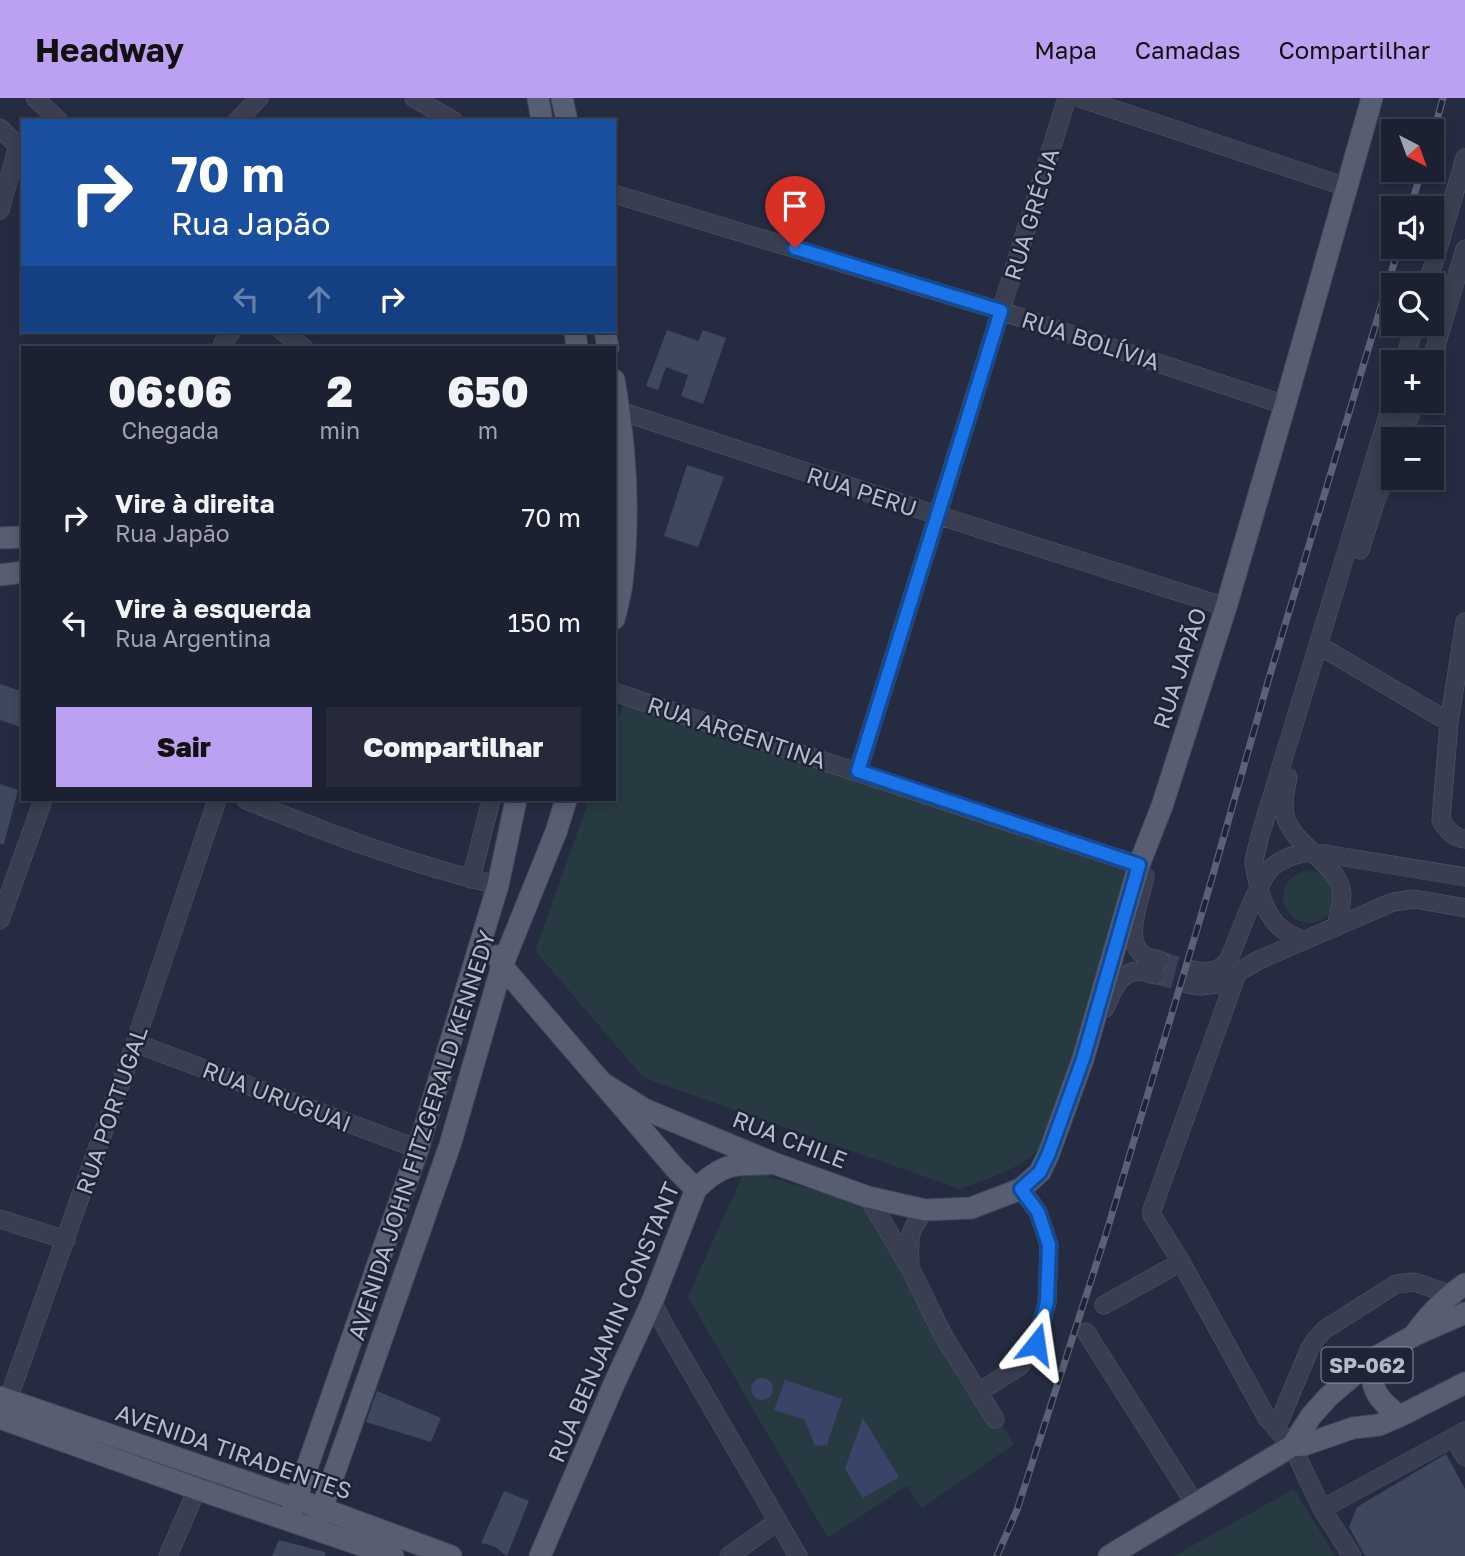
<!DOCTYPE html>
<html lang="pt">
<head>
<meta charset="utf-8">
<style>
  body { margin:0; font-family:"Golos Text",sans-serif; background:#252939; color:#f1f3f6; height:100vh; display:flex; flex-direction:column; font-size:26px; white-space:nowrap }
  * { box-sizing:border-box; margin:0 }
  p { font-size:23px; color:#a0a3ab }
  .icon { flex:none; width:38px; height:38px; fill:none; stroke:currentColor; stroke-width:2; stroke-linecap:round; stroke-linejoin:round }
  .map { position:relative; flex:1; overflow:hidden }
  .sheet { position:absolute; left:21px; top:248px; width:595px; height:455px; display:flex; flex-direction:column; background:#1c2131; border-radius:0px; box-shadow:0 4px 10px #0003,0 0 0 2px #3a3e4d }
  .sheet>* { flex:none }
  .top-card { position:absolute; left:21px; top:21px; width:595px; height:214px; border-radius:0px; box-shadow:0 4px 10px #0003,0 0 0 2px #3a3e4d; background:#1a4fa0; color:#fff; overflow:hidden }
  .needle { width:46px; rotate:139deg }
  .tools { position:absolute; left:1381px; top:21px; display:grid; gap:14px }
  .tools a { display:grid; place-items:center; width:63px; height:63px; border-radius:0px; background:#1c2131; box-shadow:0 4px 10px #0003,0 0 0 2px #3a3e4d; font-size:35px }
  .pin { position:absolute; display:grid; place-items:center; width:60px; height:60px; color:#fff; margin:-72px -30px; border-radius:50% 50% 50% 0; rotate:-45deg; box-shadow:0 0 7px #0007 }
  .pin .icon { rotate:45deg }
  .me { position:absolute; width:77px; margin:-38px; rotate:15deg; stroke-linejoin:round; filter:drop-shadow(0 0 5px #0008) }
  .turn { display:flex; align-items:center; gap:24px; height:147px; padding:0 35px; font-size:32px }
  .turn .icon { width:91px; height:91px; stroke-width:2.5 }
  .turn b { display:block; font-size:49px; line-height:60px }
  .lanes { display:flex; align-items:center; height:66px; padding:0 35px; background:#0003; justify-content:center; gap:35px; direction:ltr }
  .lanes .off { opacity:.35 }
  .eta { display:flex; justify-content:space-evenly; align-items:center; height:119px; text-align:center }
  .eta b { font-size:42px; font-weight:800; line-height:49px }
  .button { display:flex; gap:14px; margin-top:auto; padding:14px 35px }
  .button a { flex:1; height:80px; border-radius:0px; background:#bca0f2; color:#111; font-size:28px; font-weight:800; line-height:80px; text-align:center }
  .button a+a { background:#252939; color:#f1f3f6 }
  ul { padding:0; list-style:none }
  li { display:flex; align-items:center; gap:21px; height:105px; padding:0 35px }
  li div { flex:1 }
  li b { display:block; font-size:26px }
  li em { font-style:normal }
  header { display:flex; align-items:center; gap:42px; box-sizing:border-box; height:98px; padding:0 35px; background:#bca0f2; color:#111 }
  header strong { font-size:33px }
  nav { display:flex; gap:38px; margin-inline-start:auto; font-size:24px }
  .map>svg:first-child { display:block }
  .green { fill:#273a42 }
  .water { fill:#394468 }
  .building { fill:#3f475f }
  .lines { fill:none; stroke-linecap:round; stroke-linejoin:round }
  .minor-tunnel { stroke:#3b4156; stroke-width:18; stroke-dasharray:18 9; stroke-linecap:butt }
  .minor-casing { stroke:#515768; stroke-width:19 }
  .major-casing { stroke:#43485a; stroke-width:23 }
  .minor { stroke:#393f51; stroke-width:18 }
  .major { stroke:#575e71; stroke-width:21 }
  .rail-casing { stroke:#5b6278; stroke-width:7 }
  .rail { stroke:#1e2436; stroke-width:4.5; stroke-dasharray:13; stroke-linecap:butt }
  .route-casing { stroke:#114b97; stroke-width:18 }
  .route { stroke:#1a73e8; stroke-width:12 }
  .labels { text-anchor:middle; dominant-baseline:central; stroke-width:5; stroke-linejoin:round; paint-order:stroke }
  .shield { fill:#1e2436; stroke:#888e9e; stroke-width:2 }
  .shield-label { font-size:21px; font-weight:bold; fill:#b6bbcb }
  .street-label { font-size:23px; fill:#b6bbcb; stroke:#1e2436 }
</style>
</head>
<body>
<header>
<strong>Headway</strong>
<nav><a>Mapa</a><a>Camadas</a><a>Compartilhar</a></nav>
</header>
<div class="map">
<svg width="1465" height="1458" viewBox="0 0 1465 1458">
  <rect width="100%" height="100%" fill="#252c41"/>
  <path class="green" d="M624,605L1126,770L1058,1015C1055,1023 1052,1033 1047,1041C1031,1068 988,1081 960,1091L644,980L535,853L589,702H614V631Z
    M1283 799a26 26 0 1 1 52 0a26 26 0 1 1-52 0Z
    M745,1072L861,1106L1014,1346L922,1410L907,1388L828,1440L688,1199Z
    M1294,1391L1335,1458H1174Z"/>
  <path class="water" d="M751 1291a11 11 0 1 1 22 0a11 11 0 1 1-22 0Z
    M785,1282L842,1301L827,1347L815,1348L805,1322L774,1312Z
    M863,1320L899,1379L863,1400L845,1371Z"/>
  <path class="building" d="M667,232L698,243L703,232L726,240L703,306L681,298L688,277L666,269L658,292L646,288Z
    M687,367L724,379L698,449L664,438Z
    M0,586L23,594V630L0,622Z
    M0,686L18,692L4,746H0Z
    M377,1293L441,1320L431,1344L366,1324Z
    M1446,1356L1465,1391V1458H1365L1349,1429L1357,1409Z
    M504,1393L529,1403L507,1458L494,1448L481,1445Z
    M279,1442L325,1454V1458H272Z"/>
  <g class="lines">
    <path class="minor-tunnel" d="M1160,862L1192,872
      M1156,877L1187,886"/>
    <g class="minor-casing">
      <path id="minor" d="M35,0L59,23
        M414,0L454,23
        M1080,0L1346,89
        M237,23L259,0
        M0,30L23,53
        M614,96L1001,213L1285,307
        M0,112L18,48
        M1427,187L1465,60
        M282,233L304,250
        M222,250L223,245L232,233
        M1404,264L1415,226
        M1431,264L1465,151
        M614,313H620L937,417L1226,509
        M1400,341L1416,303
        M1360,452L1376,402L1393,360
        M1465,524L1449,624L1441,723C1448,732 1453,740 1465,741
        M1318,547L1449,624
        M614,594L1139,767
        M858,673L1067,0
        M1288,679C1286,691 1282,705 1285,717C1292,748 1341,767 1342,796C1342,807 1338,819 1336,829
        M246,702C328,735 411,767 498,787
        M1145,778C1141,798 1122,844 1144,857C1148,860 1155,861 1160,862
        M471,781L491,702
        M0,822L43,702
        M1305,842C1277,836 1263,812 1258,785C1257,778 1254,770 1254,763C1255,756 1258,748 1259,741L1393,301
        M1192,872C1204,875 1219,874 1227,864C1230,860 1232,853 1234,849C1241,831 1260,780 1272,769C1284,759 1297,755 1313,754L1465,779
        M1238,873L1152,1112V1117L1181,1164L1267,1320L1292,1348L1322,1411L1352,1458
        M1187,886L1201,888L1218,886L1259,862L1393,804L1414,801L1465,810
        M1105,910C1112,895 1119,873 1139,873C1144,873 1151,876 1156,877
        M135,945L418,1051
        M868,1099L910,1170L943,1237L995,1321
        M0,1121L66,1142
        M910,1167C909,1140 908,1134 925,1112
        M652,1204L668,1234L798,1458
        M1104,1207L1181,1164
        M1086,1234L1195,1406
        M979,1294L1020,1268L1036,1246L1047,1204L1049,1147L1038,1114L1021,1091
        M4,1313L135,945L217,702
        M1276,1331L1310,1250L1315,1242L1324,1232L1396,1186L1414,1184L1450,1196
        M1454,1339L1465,1359
        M1322,1411L1465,1333
        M168,1458L197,1391
        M729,1458L778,1423"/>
    </g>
    <g class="major-casing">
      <path id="major" d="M538,0L542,23
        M562,0L567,23
        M575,233L577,250
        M605,233L608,250
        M614,282C626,348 630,417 622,484C621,496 617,509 614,521
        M0,440L23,439
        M0,477L23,474
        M497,858L502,868L675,1070L696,1091
        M601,984L644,1011L776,1066L868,1099L925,1112L971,1110L1021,1091L1040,1074L1049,1055L1083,961L1139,767L1162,708L1226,509L1285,307L1372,0
        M1417,1233C1431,1214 1446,1199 1465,1186
        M1374,1260C1368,1289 1377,1302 1400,1318
        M0,1299L296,1401L451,1458
        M0,1320L197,1391L393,1458
        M1292,1348L1311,1318L1329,1298L1374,1260L1415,1237L1465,1215
        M289,1421L418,1051L498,787L516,702
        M315,1430L450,1047L502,868L556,734L566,702
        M540,1458L614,1286L652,1204L696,1091C722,1066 732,1066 767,1066
        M1109,1458L1292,1348L1304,1347L1353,1330L1379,1327L1400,1318L1465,1285"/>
    </g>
    <use href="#minor" class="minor"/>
    <use href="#major" class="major"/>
    <g class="rail-casing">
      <path id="rail" d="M1432,40L1443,0
        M1410,110L1422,72
        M997,1458L1017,1412L1106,1136L1204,808L1269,580L1399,149"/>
    </g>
    <use href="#rail" class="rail"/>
  </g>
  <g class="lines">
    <g class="route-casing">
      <path id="route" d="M795,150L1001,213L858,673L1139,767L1083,961L1049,1055L1040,1074L1021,1091L1038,1114L1049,1147L1047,1204L1036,1246"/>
    </g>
    <use href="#route" class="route"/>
  </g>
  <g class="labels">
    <rect class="shield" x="1321.5" y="1249.5" width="91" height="35" rx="5"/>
    <g class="shield-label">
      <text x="1367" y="1267">SP-062</text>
    </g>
    <g class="street-label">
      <text transform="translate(1031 116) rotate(-73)">RUA GRÉCIA</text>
      <text transform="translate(1091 242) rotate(18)">RUA BOLÍVIA</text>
      <text transform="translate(862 393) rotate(18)">RUA PERU</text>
      <text transform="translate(1179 570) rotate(-72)">RUA JAPÃO</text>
      <text transform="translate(737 634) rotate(18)">RUA ARGENTINA</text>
      <text transform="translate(277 998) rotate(21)">RUA URUGUAI</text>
      <text transform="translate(111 1012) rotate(-71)">RUA PORTUGAL</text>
      <text transform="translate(421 1037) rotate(-72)">AVENIDA JOHN FITZGERALD KENNEDY</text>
      <text transform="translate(790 1041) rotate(21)">RUA CHILE</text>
      <text transform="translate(613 1224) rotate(-67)">RUA BENJAMIN CONSTANT</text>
      <text transform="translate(234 1353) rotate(19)">AVENIDA TIRADENTES</text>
    </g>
  </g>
</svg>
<div class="tools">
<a><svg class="needle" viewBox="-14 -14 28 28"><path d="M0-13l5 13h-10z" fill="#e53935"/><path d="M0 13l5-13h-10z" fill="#a0a3ab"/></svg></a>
<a><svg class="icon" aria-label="sound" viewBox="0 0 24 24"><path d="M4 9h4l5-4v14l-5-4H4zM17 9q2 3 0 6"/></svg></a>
<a><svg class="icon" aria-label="search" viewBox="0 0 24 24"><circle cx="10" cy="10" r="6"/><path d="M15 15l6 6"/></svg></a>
<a>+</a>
<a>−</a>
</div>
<div class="pin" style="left:795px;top:150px;background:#d93025"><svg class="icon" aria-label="arrive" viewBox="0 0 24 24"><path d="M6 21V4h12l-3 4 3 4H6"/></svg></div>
<svg class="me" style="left:1036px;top:1246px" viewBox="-20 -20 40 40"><path d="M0-17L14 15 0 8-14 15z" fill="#1a73e8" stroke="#fff" stroke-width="4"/></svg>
<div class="top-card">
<div class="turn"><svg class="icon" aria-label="right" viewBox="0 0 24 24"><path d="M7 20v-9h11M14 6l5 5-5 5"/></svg><div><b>70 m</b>Rua Japão</div></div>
<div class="lanes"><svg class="icon off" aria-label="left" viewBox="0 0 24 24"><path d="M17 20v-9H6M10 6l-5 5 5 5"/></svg><svg class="icon off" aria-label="ahead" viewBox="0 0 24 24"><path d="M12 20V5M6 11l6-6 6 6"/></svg><svg class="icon" aria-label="right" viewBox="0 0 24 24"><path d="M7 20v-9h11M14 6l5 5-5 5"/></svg></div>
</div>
<section class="sheet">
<div class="eta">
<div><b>06:06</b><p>Chegada</p></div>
<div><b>2</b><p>min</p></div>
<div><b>650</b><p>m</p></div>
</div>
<ul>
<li><svg class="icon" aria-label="right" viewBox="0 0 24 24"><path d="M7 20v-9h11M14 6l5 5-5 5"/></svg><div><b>Vire à direita</b><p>Rua Japão</p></div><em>70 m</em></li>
<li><svg class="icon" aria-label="left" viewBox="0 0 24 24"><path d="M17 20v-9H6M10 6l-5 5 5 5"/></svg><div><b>Vire à esquerda</b><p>Rua Argentina</p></div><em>150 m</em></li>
</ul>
<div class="button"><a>Sair</a><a>Compartilhar</a></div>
</section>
</div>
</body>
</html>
